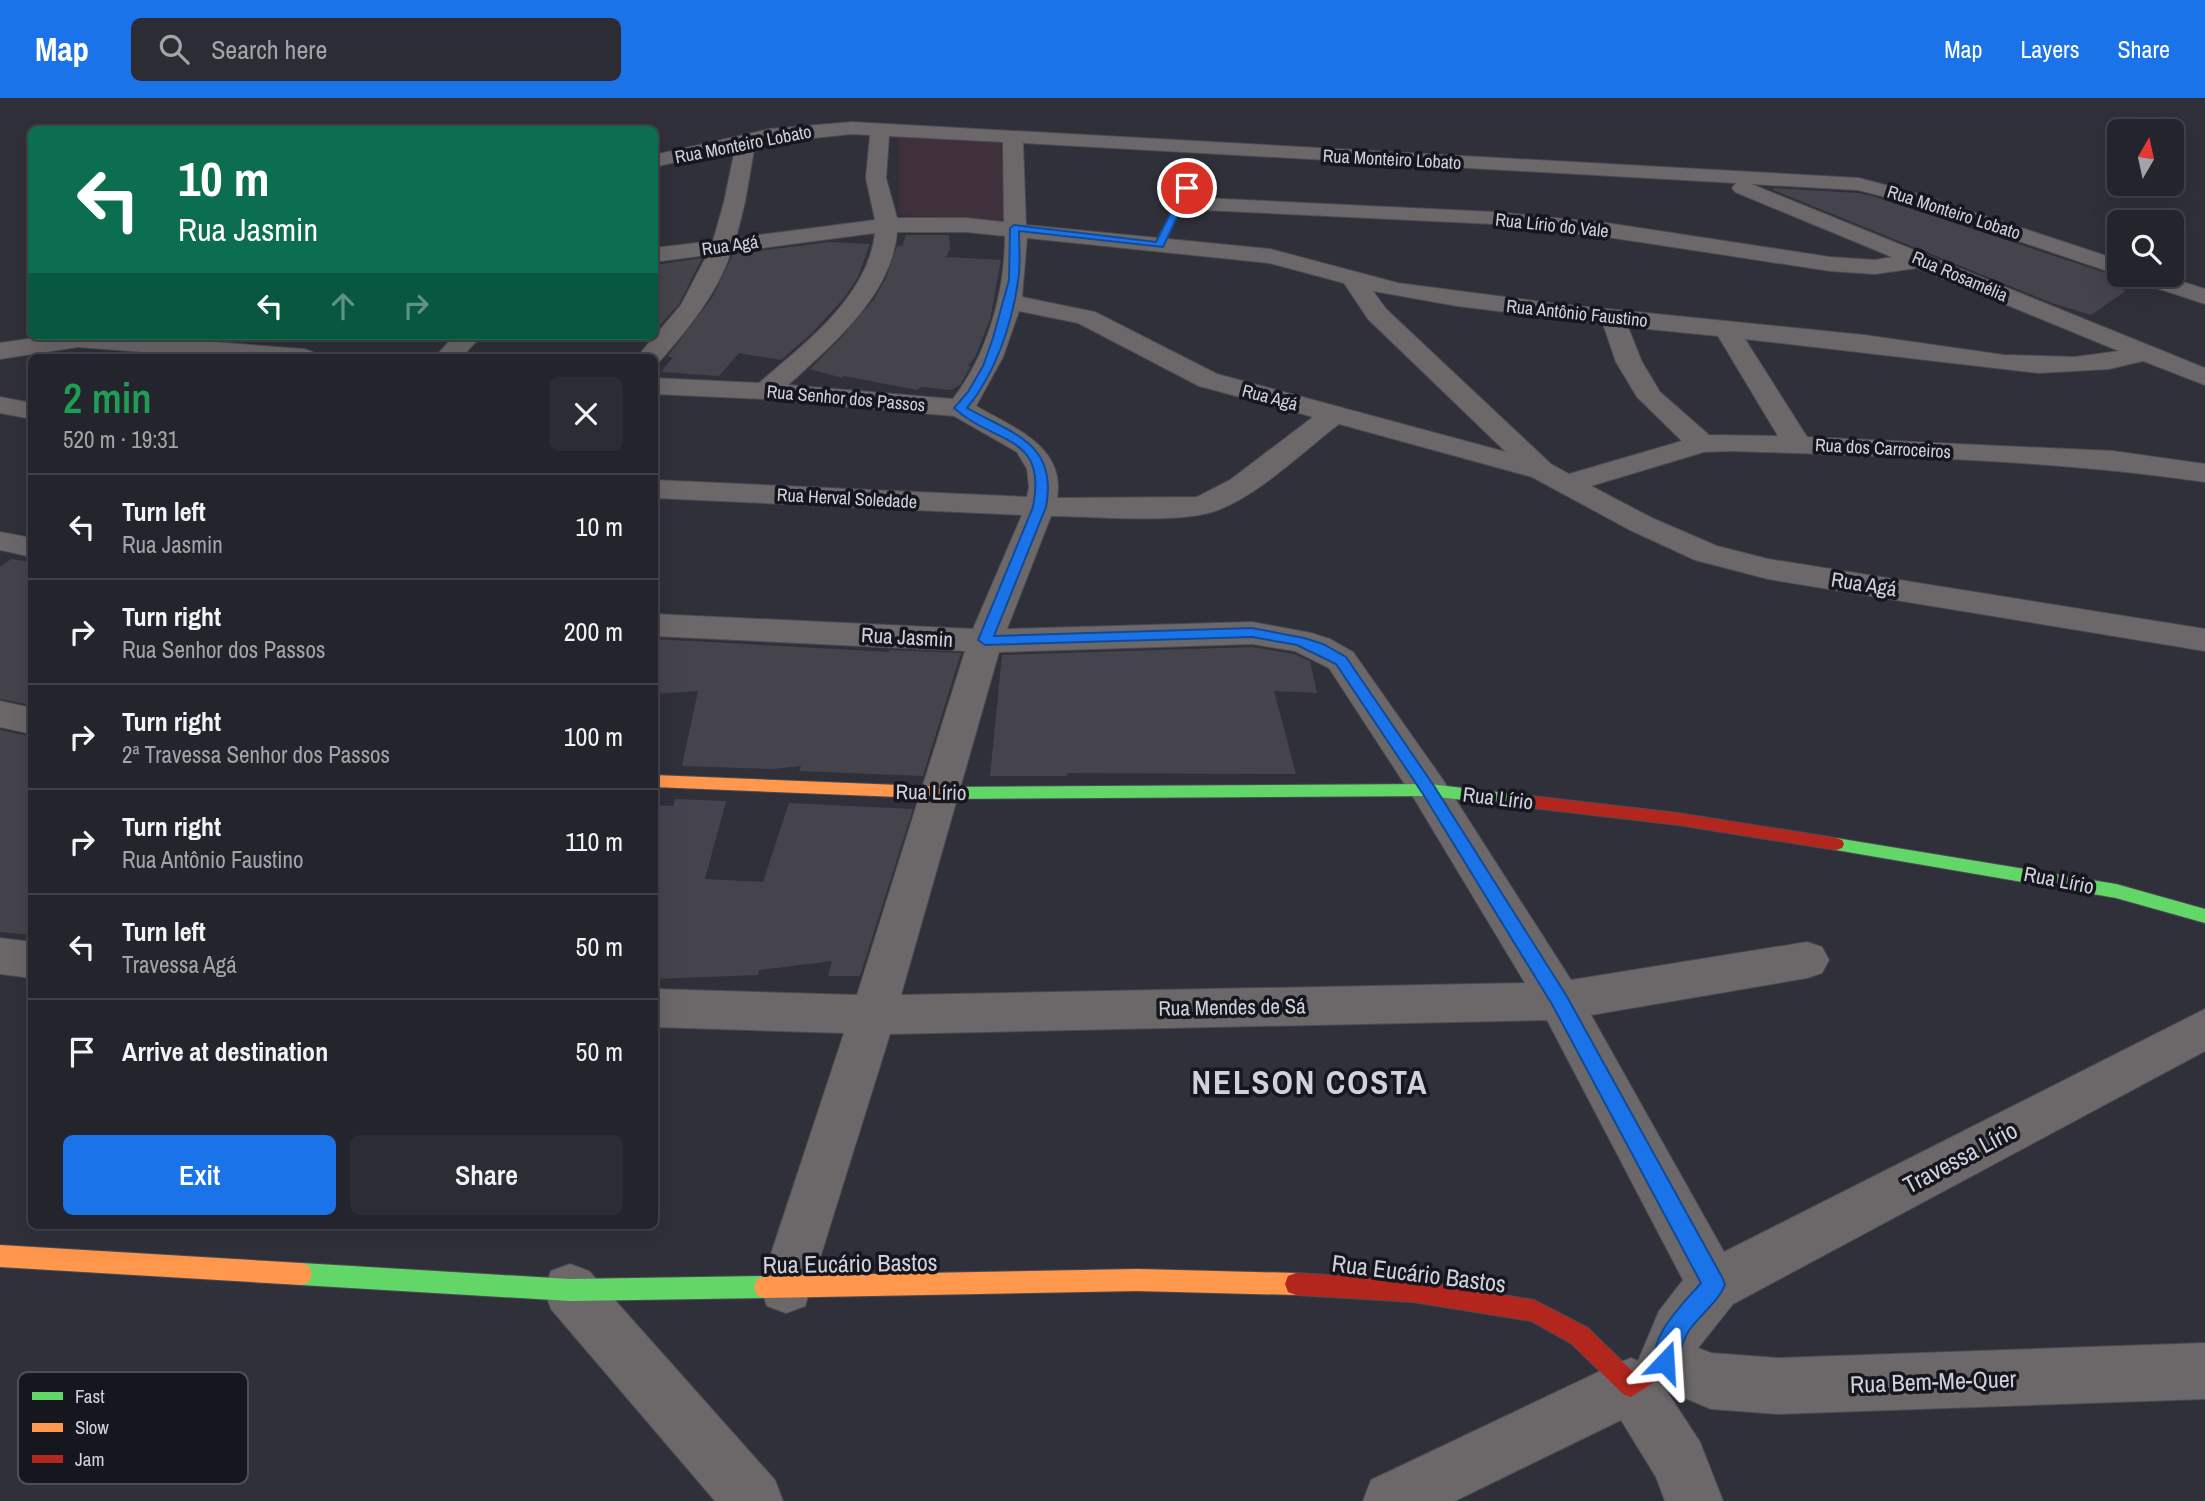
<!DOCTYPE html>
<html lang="en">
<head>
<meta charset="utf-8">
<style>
  body { margin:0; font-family:"Archivo Narrow",sans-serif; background:#2c2c34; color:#f1f3f6; height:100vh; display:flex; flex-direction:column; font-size:26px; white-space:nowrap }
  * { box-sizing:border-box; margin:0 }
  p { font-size:23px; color:#a3a4a9 }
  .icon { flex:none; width:38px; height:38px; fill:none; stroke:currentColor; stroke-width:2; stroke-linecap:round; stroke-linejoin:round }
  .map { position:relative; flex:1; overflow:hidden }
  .side { position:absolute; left:28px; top:256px; width:630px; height:875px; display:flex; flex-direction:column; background:#24242c; border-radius:10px; box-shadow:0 7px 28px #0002,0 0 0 2px #414148 }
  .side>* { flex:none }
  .hud { position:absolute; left:28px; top:28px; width:630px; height:214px; border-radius:10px; box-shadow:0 7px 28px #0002,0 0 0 2px #414148; background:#0b6e4f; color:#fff; overflow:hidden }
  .needle { width:46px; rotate:9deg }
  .buttons { position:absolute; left:2107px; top:21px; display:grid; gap:14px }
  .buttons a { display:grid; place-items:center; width:77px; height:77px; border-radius:10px; background:#24242c; box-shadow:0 7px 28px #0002,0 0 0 2px #414148; font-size:35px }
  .pin { position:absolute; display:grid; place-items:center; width:60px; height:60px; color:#fff; margin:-30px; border:4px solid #fff; border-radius:50%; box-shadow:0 2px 7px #0007 }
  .me { position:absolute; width:77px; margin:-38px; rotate:20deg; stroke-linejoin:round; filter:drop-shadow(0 0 5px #0008) }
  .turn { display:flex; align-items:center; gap:24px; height:147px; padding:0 35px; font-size:32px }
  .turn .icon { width:91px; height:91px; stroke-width:2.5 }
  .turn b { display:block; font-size:49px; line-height:60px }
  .lanes { display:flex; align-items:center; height:66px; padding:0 35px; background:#0003; justify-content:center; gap:35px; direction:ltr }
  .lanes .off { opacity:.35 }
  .round { display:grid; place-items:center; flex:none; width:74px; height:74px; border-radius:10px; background:#2c2c34 }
  .summary { display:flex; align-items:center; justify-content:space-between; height:119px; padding:0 35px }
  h1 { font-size:42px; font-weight:600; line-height:52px; color:#1e9e55 }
  .cta { display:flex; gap:14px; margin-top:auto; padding:14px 35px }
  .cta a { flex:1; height:80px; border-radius:10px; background:#1a73e8; color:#fff; font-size:28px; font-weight:600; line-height:80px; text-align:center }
  .cta a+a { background:#2c2c34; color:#f1f3f6 }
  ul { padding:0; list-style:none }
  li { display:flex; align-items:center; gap:21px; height:105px; padding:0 35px; border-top:2px solid #414148 }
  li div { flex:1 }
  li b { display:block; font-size:26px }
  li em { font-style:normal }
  header { display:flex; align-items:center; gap:42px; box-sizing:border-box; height:98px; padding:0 35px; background:#1a73e8; color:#fff }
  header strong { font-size:33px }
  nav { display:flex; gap:38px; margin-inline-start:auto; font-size:24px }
  .search { width:490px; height:63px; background:#2c2c34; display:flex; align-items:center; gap:18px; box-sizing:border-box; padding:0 24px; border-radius:10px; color:#a3a4a9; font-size:26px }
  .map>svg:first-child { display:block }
  .commercial { fill:#3f303b }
  .building { fill:#45444d }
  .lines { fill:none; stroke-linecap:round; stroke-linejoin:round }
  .street-casing { stroke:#4b4b53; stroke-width:2 }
  .fast-casing { stroke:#4b4b53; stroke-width:2 }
  .slow-casing { stroke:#4b4b53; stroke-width:2 }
  .jam-casing { stroke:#4b4b53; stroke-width:2 }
  .street { fill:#6c686a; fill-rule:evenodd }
  .fast { fill:#63d668; fill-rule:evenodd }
  .slow { fill:#ff974d; fill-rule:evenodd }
  .jam { fill:#b3261e; fill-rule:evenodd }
  .route { fill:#1a73e8; stroke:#114b97; stroke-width:2 }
  .labels { text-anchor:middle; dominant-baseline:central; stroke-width:7; stroke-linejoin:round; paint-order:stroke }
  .far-street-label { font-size:18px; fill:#d1d1dc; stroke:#16161e }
  .street-label { font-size:21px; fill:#d1d1dc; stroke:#16161e }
  .near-street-label { font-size:24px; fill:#d1d1dc; stroke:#16161e }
  .near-district-label { font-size:33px; font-weight:bold; letter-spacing:2px; fill:#d1d1dc; stroke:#16161e }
  .key { fill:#16161e; stroke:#4e4e57; stroke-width:2 }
  .key-label { font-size:19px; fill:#d1d1dc }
</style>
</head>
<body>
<header>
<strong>Map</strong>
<div class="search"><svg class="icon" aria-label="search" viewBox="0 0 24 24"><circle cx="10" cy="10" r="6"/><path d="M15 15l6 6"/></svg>Search here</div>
<nav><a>Map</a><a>Layers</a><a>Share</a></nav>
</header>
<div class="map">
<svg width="2205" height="1403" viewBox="0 0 2205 1403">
  <rect width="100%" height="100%" fill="#30303a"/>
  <path class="commercial" d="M899,36L1001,43L1009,122L899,117Z"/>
  <path class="building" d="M1774,90L1858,95L1872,98L2118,179L2126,178L2129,183L2118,190L2126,193L2091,217L2052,205L1773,92Z
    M906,137H949L950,151L946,159L1001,162L990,222L975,259L968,268H971L960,287L951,292L921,289L917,292L844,278L842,280L810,271L842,239L874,201L886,180L897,148H902Z
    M829,144L870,146L858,179L845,199L812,235L781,262L739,255L719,278L661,274L673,259H667L712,200L733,156Z
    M702,160L679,206L654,234V167Z
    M11,461L32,464V607L0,601V469Z
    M654,541L889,554L890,552L961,555L923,678L799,673L801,668L773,671L682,668L698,593L654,596Z
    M1252,549L1294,556L1310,563L1317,595L1274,593L1296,676L1067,675V678H990L1002,557Z
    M0,632L32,639V837L0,834Z
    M675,701L726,703L705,781L763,784L789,705L913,711L860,878H828L832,863L759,872L758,877L654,881V707L673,708Z"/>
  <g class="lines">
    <g class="street-casing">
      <path id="street" d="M852,24L1859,80L1915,95L2119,162V177L1901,103L1858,92L1751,86L2205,270V287L2143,263L2109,271L2039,275L1745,241L1807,339L2113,353L2205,366V384C2047,361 1888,358 1729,353L1704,354L1591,388L1652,420L1717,448L1768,461L2205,531V553L1768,481L1695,462L1630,432L1532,379L1339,326C1302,354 1255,401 1212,414C1172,426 1095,418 1051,418L1007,531L1252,524L1311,535L1330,541L1353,554L1443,682L1571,882L1807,844L1822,849L1829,862L1822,875L1807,880L1591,917L1724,1154L2205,911V953L1733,1206L1698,1250L1711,1255L1778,1260L2205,1245V1301L1778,1316L1711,1311L1666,1292L1700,1344L1723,1403H1665L1656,1379L1621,1322L1455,1403H1363L1371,1382L1611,1268L1631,1260L1638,1263L1659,1213L1683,1182L1547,922L890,936L805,1208L786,1215L767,1208L760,1189L844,935L654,929V891L857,897L965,553L654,538V516L973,531L1022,417L654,400V382L1027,399L1029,389L1027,371L1017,354L954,318L765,301L654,296V280L759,285C804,246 868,199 875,135L731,154C717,196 688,231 659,264L654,266V259H637L681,207L707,157L654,164V150L713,143L724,104L735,51L654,69V57L770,31ZM852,36L870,37L866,80L875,122L736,140L745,104L755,46ZM889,38L1003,44L1004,124L966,120H897L886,80ZM1023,45L1736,85L1732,90L1735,94L1892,159L1875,162L1830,159L1607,125L1494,114L1181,99L1174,101L1170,105L1174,109L1181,111L1494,126L1607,139L1830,173L1875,176L1917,170L2119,253L2075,259L2004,257L1864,237L1558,206L1398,185L1270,151L1026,127ZM897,134H966L1005,138C1005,194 988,255 953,301L788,287C832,247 892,197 897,134ZM1027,140L1269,165L1344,185L1368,221L1506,354L1217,276L1095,214L1022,199ZM1373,193L1457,208L1603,226L1616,264L1637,299L1682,343L1569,376L1551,366L1386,211ZM1019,213L1078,225L1199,288L1313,319L1230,382L1197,399L1057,400C1066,348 1012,329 976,308L1003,259ZM1628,229L1718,238L1778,338L1709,337L1660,294L1642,264ZM1252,546L1295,553L1329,570L1415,702L1525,885L901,897L999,554Z
        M2128,177H2162L2205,191V206L2132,182Z
        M48,238H135L304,251L313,254L317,259H208L78,249L0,261V245Z
        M454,238H481L462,259H435Z
        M0,299L32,305V321L0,315Z
        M0,434L32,440V459L0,452Z
        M0,603L32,610V636L0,629Z
        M0,840L32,844V880L0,876Z
        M570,1166L589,1173L775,1382L783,1403H715L551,1211L544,1192L551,1173Z"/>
    </g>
    <g class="fast-casing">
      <path id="fast" d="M1429,686L1532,698L1540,704L1532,710L1429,698L949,701L941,695L949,689Z
        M1836,740L2116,786L2205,811V825L2116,800L1836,752L1830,750L1828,746L1830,742Z
        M301,1165L570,1181L765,1178L773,1181L776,1189L773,1197L765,1200L570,1203L301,1187L293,1184L290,1176L293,1168Z"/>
    </g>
    <g class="slow-casing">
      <path id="slow" d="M654,677L949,689L957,695L949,701L654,689Z
        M0,1147L301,1165L309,1168L312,1176L309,1184L301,1187L0,1169Z
        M1137,1171L1296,1175L1304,1178L1307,1186L1304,1194L1296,1197L1137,1193L765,1200L757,1197L754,1189L757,1181L765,1178Z"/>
    </g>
    <g class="jam-casing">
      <path id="jam" d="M1532,698L1678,715L1836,740L1842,742L1844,746L1842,750L1836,752L1678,727L1532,710L1524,704Z
        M1296,1175L1413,1182L1534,1202L1588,1230L1632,1273L1665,1253L1673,1256L1676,1264L1673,1272L1631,1299L1623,1296L1572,1246L1531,1223L1413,1204L1296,1197L1288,1194L1285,1186L1288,1178Z"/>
    </g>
    <use href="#street" class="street"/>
    <use href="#fast" class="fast"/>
    <use href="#slow" class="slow"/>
    <use href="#jam" class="jam"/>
  </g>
  <path class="route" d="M1184,88L1191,90L1163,149L1019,133C1019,149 1021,167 1018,183C1012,227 995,276 967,310C1013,336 1058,345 1046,409L994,538L1252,530L1304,540L1323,546L1346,559L1434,688L1566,897L1722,1179L1725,1187C1718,1204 1701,1216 1690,1231C1681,1244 1679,1258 1673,1272L1665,1276L1657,1272C1644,1242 1683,1206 1701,1185L1553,908L1423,696L1336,566L1297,547L1252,539L985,547L978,542L1033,409C1048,335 994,347 954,310L968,294L983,268L993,240L1009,182L1010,130L1014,127L1156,144Z"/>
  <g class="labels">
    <g class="far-street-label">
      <text transform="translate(743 46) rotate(-11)">Rua Monteiro Lobato</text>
      <text transform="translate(1392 61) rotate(3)">Rua Monteiro Lobato</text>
      <text transform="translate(1954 114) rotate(18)">Rua Monteiro Lobato</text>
      <text transform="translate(1552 127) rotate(6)">Rua Lírio do Vale</text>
      <text transform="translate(730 147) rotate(-8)">Rua Agá</text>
      <text transform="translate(1960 178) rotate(23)">Rua Rosamélia</text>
      <text transform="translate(1577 215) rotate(6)">Rua Antônio Faustino</text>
      <text transform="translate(1270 299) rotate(15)">Rua Agá</text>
      <text transform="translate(846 300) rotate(5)">Rua Senhor dos Passos</text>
      <text transform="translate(1883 350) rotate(3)">Rua dos Carroceiros</text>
      <text transform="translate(847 400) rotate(3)">Rua Herval Soledade</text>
    </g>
    <g class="street-label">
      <text transform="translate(1864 486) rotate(9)">Rua Agá</text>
      <text transform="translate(907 539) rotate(3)">Rua Jasmin</text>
      <text transform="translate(931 694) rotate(1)">Rua Lírio</text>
      <text transform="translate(1498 700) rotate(7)">Rua Lírio</text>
      <text transform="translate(2059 782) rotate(11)">Rua Lírio</text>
      <text transform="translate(1232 909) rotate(-1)">Rua Mendes de Sá</text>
    </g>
    <g class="near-street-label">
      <text transform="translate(1960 1059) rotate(-28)">Travessa Lírio</text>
      <text transform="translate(850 1165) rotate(-1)">Rua Eucário Bastos</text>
      <text transform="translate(1419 1175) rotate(7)">Rua Eucário Bastos</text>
      <text transform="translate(1933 1283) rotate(-2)">Rua Bem-Me-Quer</text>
    </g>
    <g class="near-district-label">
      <text x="1310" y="984">NELSON COSTA</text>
    </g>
  </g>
  <rect x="18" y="1274" width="230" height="112" rx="10" class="key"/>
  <rect x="32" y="1294" width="31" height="8" fill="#63d668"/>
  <rect x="32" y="1325" width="31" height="9" fill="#ff974d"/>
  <rect x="32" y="1357" width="31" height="8" fill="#b3261e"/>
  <g class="key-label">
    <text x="75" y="1305">Fast</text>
    <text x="75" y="1336">Slow</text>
    <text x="75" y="1368">Jam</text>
  </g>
</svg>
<div class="buttons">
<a><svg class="needle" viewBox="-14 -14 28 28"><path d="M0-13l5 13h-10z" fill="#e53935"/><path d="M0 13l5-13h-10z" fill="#a3a4a9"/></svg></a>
<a><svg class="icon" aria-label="search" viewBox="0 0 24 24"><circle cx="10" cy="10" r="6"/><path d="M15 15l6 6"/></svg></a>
</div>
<div class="pin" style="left:1187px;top:90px;background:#d93025"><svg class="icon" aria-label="arrive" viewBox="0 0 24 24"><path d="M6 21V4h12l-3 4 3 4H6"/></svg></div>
<svg class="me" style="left:1665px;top:1264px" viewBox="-20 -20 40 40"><path d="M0-17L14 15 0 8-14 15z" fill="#1a73e8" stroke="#fff" stroke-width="4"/></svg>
<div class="hud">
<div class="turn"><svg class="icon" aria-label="left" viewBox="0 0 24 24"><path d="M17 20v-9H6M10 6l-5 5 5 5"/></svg><div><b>10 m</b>Rua Jasmin</div></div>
<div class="lanes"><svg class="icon" aria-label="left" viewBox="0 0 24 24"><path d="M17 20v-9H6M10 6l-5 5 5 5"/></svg><svg class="icon off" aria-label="ahead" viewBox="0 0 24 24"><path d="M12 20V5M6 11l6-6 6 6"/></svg><svg class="icon off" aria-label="right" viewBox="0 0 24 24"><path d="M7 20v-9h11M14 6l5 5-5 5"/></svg></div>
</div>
<section class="side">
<div class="summary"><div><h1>2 min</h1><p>520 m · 19:31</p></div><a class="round"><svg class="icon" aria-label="close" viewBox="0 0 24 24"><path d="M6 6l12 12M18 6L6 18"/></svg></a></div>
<ul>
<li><svg class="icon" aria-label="left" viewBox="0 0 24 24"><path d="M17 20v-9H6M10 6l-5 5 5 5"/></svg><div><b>Turn left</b><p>Rua Jasmin</p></div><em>10 m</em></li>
<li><svg class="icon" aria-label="right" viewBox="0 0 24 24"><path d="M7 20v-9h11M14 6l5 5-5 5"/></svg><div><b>Turn right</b><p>Rua Senhor dos Passos</p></div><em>200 m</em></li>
<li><svg class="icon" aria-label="right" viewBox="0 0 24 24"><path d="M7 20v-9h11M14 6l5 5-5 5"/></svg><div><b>Turn right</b><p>2ª Travessa Senhor dos Passos</p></div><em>100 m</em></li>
<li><svg class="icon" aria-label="right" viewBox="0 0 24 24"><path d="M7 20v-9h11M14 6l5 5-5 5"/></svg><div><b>Turn right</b><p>Rua Antônio Faustino</p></div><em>110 m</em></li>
<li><svg class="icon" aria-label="left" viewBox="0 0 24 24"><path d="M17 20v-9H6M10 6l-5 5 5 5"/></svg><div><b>Turn left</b><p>Travessa Agá</p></div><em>50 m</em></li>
<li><svg class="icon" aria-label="arrive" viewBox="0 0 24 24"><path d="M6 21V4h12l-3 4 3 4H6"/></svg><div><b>Arrive at destination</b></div><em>50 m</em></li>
</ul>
<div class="cta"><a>Exit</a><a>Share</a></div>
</section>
</div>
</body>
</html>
